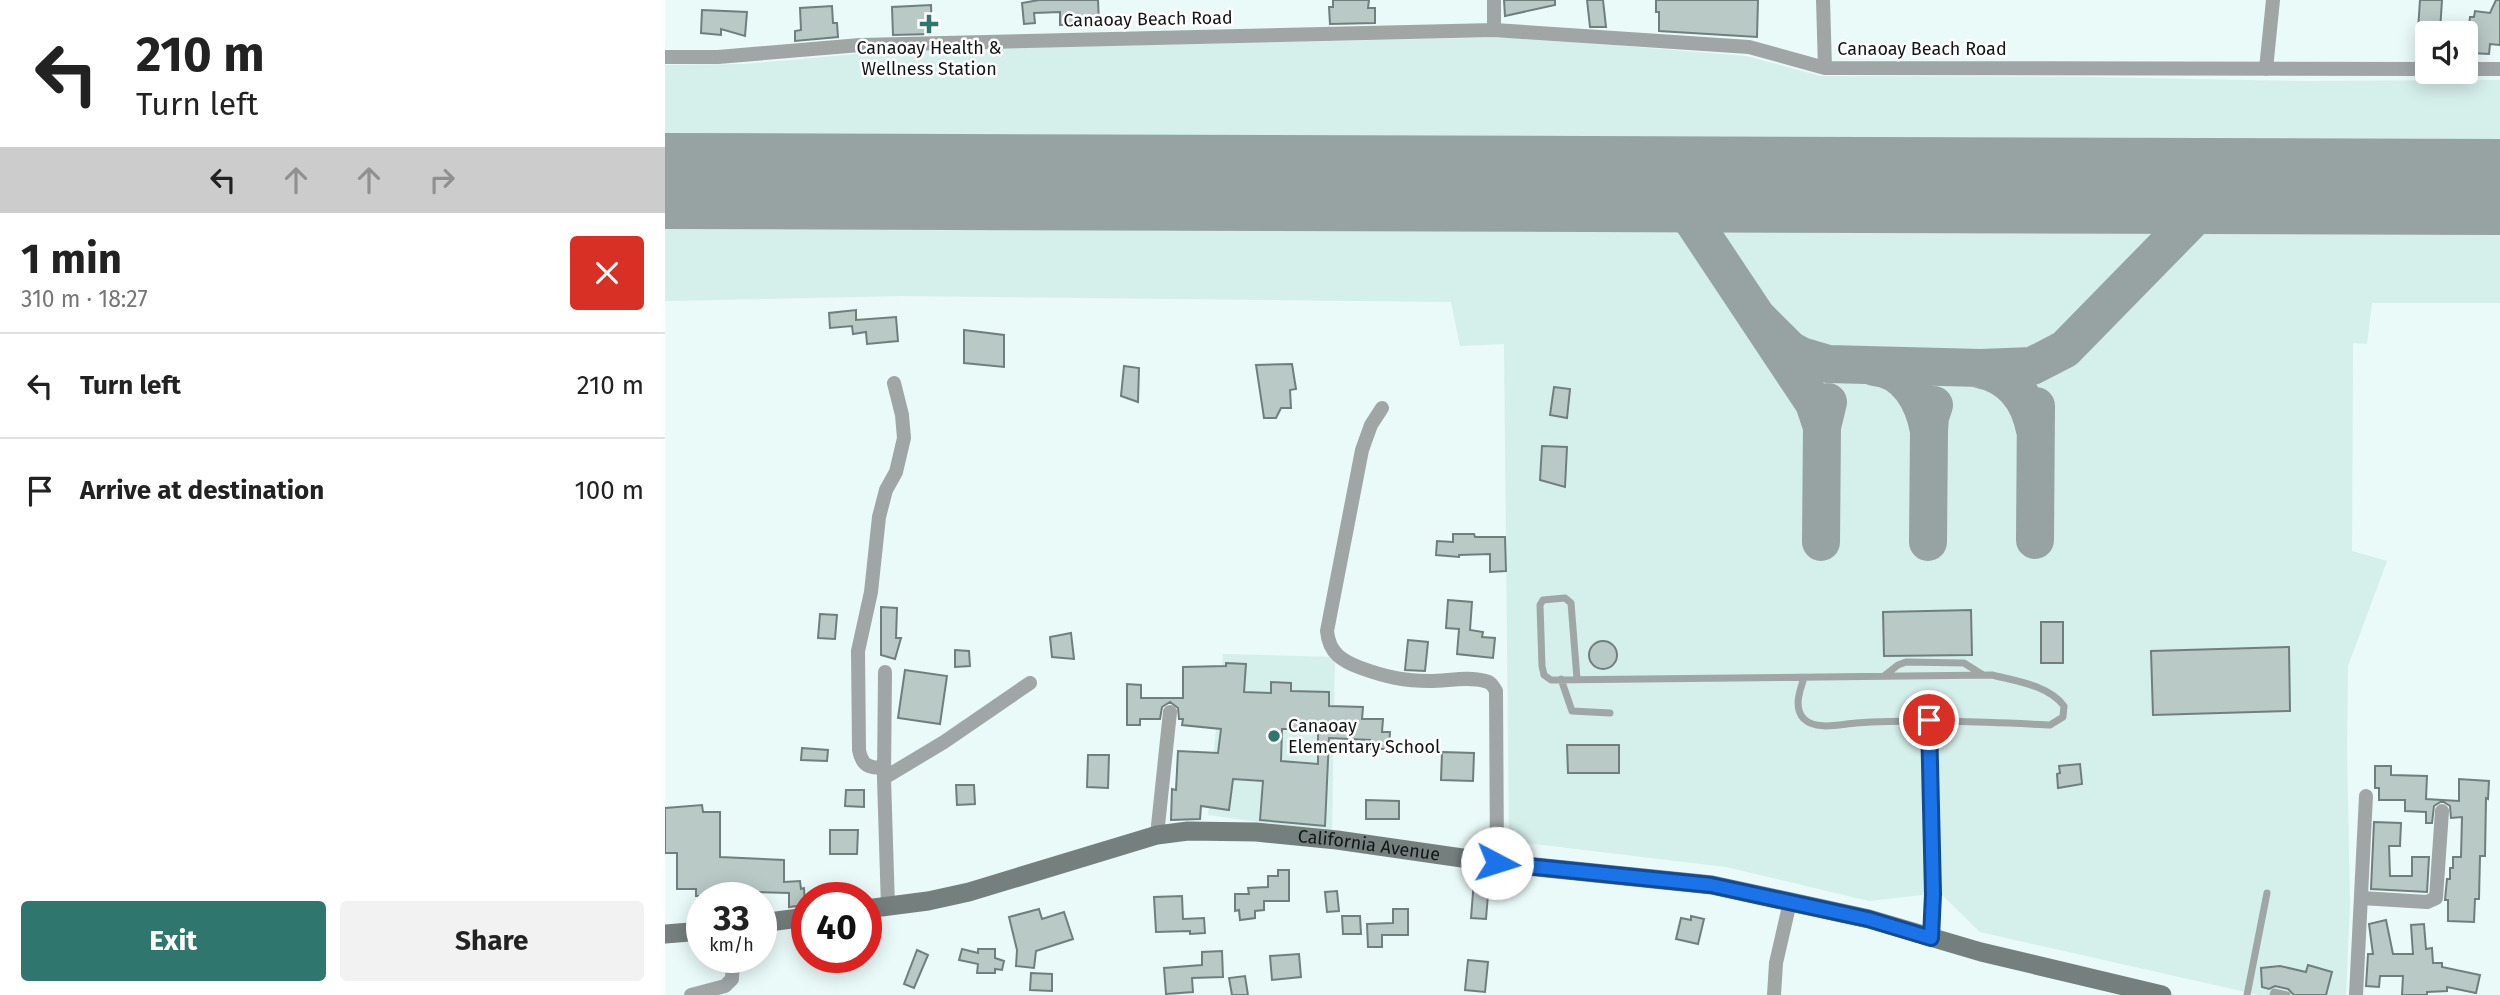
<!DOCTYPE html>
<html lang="en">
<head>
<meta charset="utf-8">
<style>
  body { margin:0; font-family:"Fira Sans",sans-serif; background:#f2f2f2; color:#222; height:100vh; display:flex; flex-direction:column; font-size:26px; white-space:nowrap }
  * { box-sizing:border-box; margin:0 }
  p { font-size:23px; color:#767676 }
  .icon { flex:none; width:38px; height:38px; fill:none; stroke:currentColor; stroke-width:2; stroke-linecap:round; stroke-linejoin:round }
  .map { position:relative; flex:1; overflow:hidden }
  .sheet { display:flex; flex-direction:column; background:#fff; width:665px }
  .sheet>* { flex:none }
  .top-card { background:#fff; color:#222; overflow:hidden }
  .controls { position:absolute; left:1750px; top:21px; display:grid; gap:14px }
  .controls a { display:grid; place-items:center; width:63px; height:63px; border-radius:7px; background:#fff; box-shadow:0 4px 18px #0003; font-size:35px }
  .speed { position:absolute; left:21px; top:882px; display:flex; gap:14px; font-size:35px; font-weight:700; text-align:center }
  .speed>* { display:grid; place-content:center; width:91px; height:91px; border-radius:50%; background:#fff; box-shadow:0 4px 18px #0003; line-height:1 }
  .speed small { font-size:18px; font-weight:400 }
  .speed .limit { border:10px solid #d22; background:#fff; color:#111 }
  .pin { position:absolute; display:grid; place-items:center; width:60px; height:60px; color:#fff; margin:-30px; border:4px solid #fff; border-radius:50%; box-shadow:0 2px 7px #0007 }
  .me { position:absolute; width:77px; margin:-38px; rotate:95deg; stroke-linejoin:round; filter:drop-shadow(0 0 5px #0008) }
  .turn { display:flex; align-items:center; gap:24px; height:147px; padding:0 21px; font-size:32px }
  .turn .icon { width:91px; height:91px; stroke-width:2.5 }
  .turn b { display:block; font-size:49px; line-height:60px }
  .lanes { display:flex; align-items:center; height:66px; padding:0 21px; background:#0003; justify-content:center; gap:35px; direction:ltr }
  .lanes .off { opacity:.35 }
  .round { display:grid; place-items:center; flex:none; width:74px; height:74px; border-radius:7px; background:#f2f2f2 }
  .summary { display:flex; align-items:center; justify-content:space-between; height:119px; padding:0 21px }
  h1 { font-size:42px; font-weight:700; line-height:52px }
  .primary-button { display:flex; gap:14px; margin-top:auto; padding:14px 21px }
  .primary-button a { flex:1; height:80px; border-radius:7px; background:#2f776e; color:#fff; font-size:28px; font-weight:700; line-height:80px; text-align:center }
  .primary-button a+a { background:#f2f2f2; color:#222 }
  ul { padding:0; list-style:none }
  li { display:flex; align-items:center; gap:21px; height:105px; padding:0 21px; border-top:2px solid #e0e0e0 }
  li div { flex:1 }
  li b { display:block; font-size:26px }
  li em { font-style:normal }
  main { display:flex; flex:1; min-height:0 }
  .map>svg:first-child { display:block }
  .built { fill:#d5efeb }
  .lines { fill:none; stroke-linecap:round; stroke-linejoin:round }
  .taxiway { stroke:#96a3a2; stroke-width:38 }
  .runway { stroke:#96a3a2; stroke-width:96 }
  .building { fill:#b8c9c6; stroke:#707f7d; stroke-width:2; fill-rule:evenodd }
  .lane { stroke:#9fa6a5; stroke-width:7 }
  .street { stroke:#9fa6a5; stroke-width:14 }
  .secondary { stroke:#757f7e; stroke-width:19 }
  .route-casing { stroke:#114b97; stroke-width:18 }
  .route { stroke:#1a73e8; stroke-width:12 }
  .poi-dot { fill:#2f776e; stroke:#fff; stroke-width:2.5 }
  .labels { text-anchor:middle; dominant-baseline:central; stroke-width:5; stroke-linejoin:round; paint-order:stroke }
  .street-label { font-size:18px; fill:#111716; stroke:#fff }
  .poi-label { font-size:18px; fill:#111716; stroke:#fff }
</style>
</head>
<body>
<main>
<section class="sheet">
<div class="top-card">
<div class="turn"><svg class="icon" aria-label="left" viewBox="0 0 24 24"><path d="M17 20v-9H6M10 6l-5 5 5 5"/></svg><div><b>210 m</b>Turn left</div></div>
<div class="lanes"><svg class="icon" aria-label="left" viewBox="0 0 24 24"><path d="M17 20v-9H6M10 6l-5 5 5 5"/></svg><svg class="icon off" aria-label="ahead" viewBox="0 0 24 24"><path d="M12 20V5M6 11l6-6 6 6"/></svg><svg class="icon off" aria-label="ahead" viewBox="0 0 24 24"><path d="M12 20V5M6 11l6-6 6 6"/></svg><svg class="icon off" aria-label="right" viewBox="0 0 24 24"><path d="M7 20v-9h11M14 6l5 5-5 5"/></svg></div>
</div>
<div class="summary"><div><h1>1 min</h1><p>310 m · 18:27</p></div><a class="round" style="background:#d93025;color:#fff"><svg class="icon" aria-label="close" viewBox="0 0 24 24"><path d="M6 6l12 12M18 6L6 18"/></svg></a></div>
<ul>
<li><svg class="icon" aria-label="left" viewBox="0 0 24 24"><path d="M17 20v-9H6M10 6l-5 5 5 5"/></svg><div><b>Turn left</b></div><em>210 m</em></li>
<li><svg class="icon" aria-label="arrive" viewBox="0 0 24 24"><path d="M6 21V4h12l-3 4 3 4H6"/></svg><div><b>Arrive at destination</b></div><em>100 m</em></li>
</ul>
<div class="primary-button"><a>Exit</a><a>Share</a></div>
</section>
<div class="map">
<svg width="1835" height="995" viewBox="0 0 1835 995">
  <rect width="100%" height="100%" fill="#e9faf8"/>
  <path class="built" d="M849,37L1081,56L1156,76L1419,77L1641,81L1835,80V303H1707L1702,344L1688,343L1687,551L1722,561L1683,666L1682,752L1685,904L1681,995H1594L1315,932L1275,893L1204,901L1061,867L844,841L839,344L795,346L786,302L237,296L0,301V65L80,64L237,50Z
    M558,654L670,657L667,832L543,815Z"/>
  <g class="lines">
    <path class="taxiway" d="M968,184L999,193L1028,221L1149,403L1157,427
      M1494,186L1529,191L1535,201L1529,217
      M1028,221L1024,210L1027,194L1035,189L1060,184
      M1091,316L1125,350L1136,356L1163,364L1316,368L1367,366L1400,349L1539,207L1564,192L1613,186
      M1209,367C1242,369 1259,402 1264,431
      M1314,369C1346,375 1364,399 1370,430
      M1370,540L1371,406
      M1156,542L1157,427L1163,402
      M1263,542L1264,431L1265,417L1269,405"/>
    <path class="runway" d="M0,181L1835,187"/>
  </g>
  <path class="building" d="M374,0H433L434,23L395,25V12L369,13L370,23L359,24L357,3Z
    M668,0H704L703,8H710V23L665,24L664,7H668Z
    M839,0H890V5L840,16Z
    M922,0H938L941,27H925Z
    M991,0H1093L1092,37L994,31V12H991Z
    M1755,0H1777L1775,31L1753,30Z
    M1831,0H1835V45L1825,44L1824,54L1806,53L1807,42L1802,41L1805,17H1809L1810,11L1825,13Z
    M266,5L267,34L228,35L227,7Z
    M167,6L168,23H172L173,37L130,41V31L136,30L135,8Z
    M37,10L82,12L80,36L56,29V35L36,33Z
    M191,310V320L231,317L233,341L202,344L201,332L188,334L187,326L165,328L164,313Z
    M299,330L339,335V367L299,363Z
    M627,364L631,389L625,390L626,408H616L611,418H599L591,365Z
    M459,366L474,368L473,402L456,396Z
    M889,387L905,389L902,418L885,415Z
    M877,446L902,447L900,487L875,480Z
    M788,534H809L810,537H840L841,571L825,572V554L794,555V557L771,555L772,541L788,542Z
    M783,600L807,602L805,630L818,632L817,637L830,638L828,658L792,654L794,629L781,628Z
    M216,607L232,608L231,638H236L230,659L216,655Z
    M1306,610L1307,655L1219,656L1218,612Z
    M155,614L172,615L170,639L153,638Z
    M1376,622H1398V663H1376Z
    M406,633L409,659L387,657L385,637Z
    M743,640L763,642L760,671L740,670Z
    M924 655a14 14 0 1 1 28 0a14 14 0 1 1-28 0Z
    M1624,647L1625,711L1488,715L1486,651Z
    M290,650L304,651L305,666L290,667Z
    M561,663L581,664L579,692L606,693V682L626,683V691L664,692V706L698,707L697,719H718L717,732H725L724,749H704L705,740L664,738L660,826L595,820L598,781L568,779L564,810L536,806L535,819L506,820L507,789L511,790L513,751L553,753L556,729L517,725L518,719H514L513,708L505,702L497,707L495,719H475V725H462V684L476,685V698H518V667L561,666ZM617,729H653V764L616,761Z
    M240,670L282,676L275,724L233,718Z
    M902,745H954V773H903Z
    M137,748L163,750L162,761L136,760Z
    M777,752L809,753L808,781L776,780Z
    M423,755H444L443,788L422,787Z
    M1415,764L1417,784L1393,788L1392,774L1395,773L1394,766Z
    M1710,766H1726V775L1762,776L1761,799L1794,801V779L1824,781L1823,799L1821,798L1820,856H1815L1814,899H1810L1809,922L1783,921V900H1780L1782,879H1785V868H1788V857H1796L1797,817L1786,818L1785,806L1777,801L1769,806L1767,823H1761V812L1740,811V800H1714V788H1710Z
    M291,785H309L310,804L292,805Z
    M181,790H199V807L180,806Z
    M701,800L734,801V819H701Z
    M37,805L38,812H55V857L119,860V882L135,881L136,889L139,888L140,905L124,907V893L56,891V896H31V889H12V853H0V808Z
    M1709,822L1736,823L1735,846H1724L1725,876H1747V857H1764L1762,892L1706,889Z
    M165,830H193L192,854H165Z
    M613,870H624V901H599V910L590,911V918L575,920L574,910L570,911V894H584L583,888L603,887V876H613Z
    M809,880L824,882L821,919L806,918Z
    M672,891L674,911L662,912L660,892Z
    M517,896L518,919L539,918L540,933L525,934V931L491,932L489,897Z
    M374,909L377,919L399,912L408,939L371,951L369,968L351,966L352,950L344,917Z
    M728,909H743V935H717V947H703L702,924L728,923Z
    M677,916H695L696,934H678Z
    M1026,916L1039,919L1033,944L1011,939L1016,918L1026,920Z
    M1721,920L1728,954H1748L1746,925L1759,924L1761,949L1767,948L1768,963H1777V967L1815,975L1811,993L1782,987V991L1762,992V995H1737L1738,976H1715L1714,987L1701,986L1703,954H1708L1704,924Z
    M297,949L313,953V949H330V958L339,961L337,970L330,969V973H312L313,964L294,960Z
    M252,950L263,955L249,988L239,984Z
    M557,951L558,977L527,978L528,992L501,994L499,968L537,965V952Z
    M634,954L636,977L607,980L605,956Z
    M803,960L823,962L820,992L800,990Z
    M1643,965L1667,972L1661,995H1629L1623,989L1610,986L1604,989L1597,987L1596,968L1615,966L1641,972Z
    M366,973L387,974V991L365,990Z
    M580,976L583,995H567L564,978Z"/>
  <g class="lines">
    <path class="lane" d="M1219,676L1233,665L1241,662L1299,663L1318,675
      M896,679L907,711L945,713
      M912,679L906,603L900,598L878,600L875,605L877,666L879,675L886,680L1327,675C1351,681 1383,685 1399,706L1398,717L1385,725C1320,722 1256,719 1191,723C1176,724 1152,731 1139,719C1128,708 1135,690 1139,678
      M1264,720L1268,894L1266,936
      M1582,995L1602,893
      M1608,995L1609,992L1622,995"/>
    <path class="street" d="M829,0V30
      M1158,0L1160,68
      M0,57H53L195,45L829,30L1084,47L1160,68L1762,69
      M1601,69L1608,0
      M1801,69H1835
      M717,408L706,425L697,450L662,631C664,653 677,661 696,668C721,677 739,681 765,681C782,681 804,676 820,681C826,682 828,686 831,691L832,863
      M220,672L219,778L223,907
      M219,768C204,768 197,766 194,750L193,651L206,592L214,517L221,490L231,472L239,438L237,415L229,383
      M219,778L279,742L365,683
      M492,835L505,712
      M1696,898L1762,902L1771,898L1777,811
      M26,995L60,986L67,979L68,957
      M1109,995L1111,963L1125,902
      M1691,995L1701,796"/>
    <g class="secondary">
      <path id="s1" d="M201,909L263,901L304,892L492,835L523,831L591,832L672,840L832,863L1047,885L1204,919L1316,952L1497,995"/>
      <path d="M96,923L142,917"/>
      <path d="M0,934L37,931"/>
    </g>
  </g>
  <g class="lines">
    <g class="route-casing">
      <path id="route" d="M832,863L1046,885L1203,919L1266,938L1268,894L1264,720"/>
    </g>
    <use href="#route" class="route"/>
  </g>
  <g class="poi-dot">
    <path d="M260.5 13.5h7v7h7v7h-7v7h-7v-7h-7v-7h7z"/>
    <circle cx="609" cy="736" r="7"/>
  </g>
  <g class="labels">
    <g class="street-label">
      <text transform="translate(483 19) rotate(-1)">Canaoay Beach Road</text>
      <text x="1257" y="49">Canaoay Beach Road</text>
      <text stroke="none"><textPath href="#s1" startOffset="514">California Avenue</textPath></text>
    </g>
    <g class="poi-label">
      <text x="264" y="48">Canaoay Health &amp;<tspan x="264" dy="21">Wellness Station</tspan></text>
      <text x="623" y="726" text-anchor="start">Canaoay<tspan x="623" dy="21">Elementary School</tspan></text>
    </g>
  </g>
</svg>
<div class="controls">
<a><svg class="icon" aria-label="sound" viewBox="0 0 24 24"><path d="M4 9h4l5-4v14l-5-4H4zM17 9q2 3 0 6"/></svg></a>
</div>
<div class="speed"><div>33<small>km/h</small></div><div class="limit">40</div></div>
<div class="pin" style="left:1264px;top:720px;background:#d93025"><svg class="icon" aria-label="arrive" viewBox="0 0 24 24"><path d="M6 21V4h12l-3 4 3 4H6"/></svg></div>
<svg class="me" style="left:832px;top:863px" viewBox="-20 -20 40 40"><circle r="19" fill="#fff"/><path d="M0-13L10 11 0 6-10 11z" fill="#1a73e8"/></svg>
</div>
</main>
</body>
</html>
